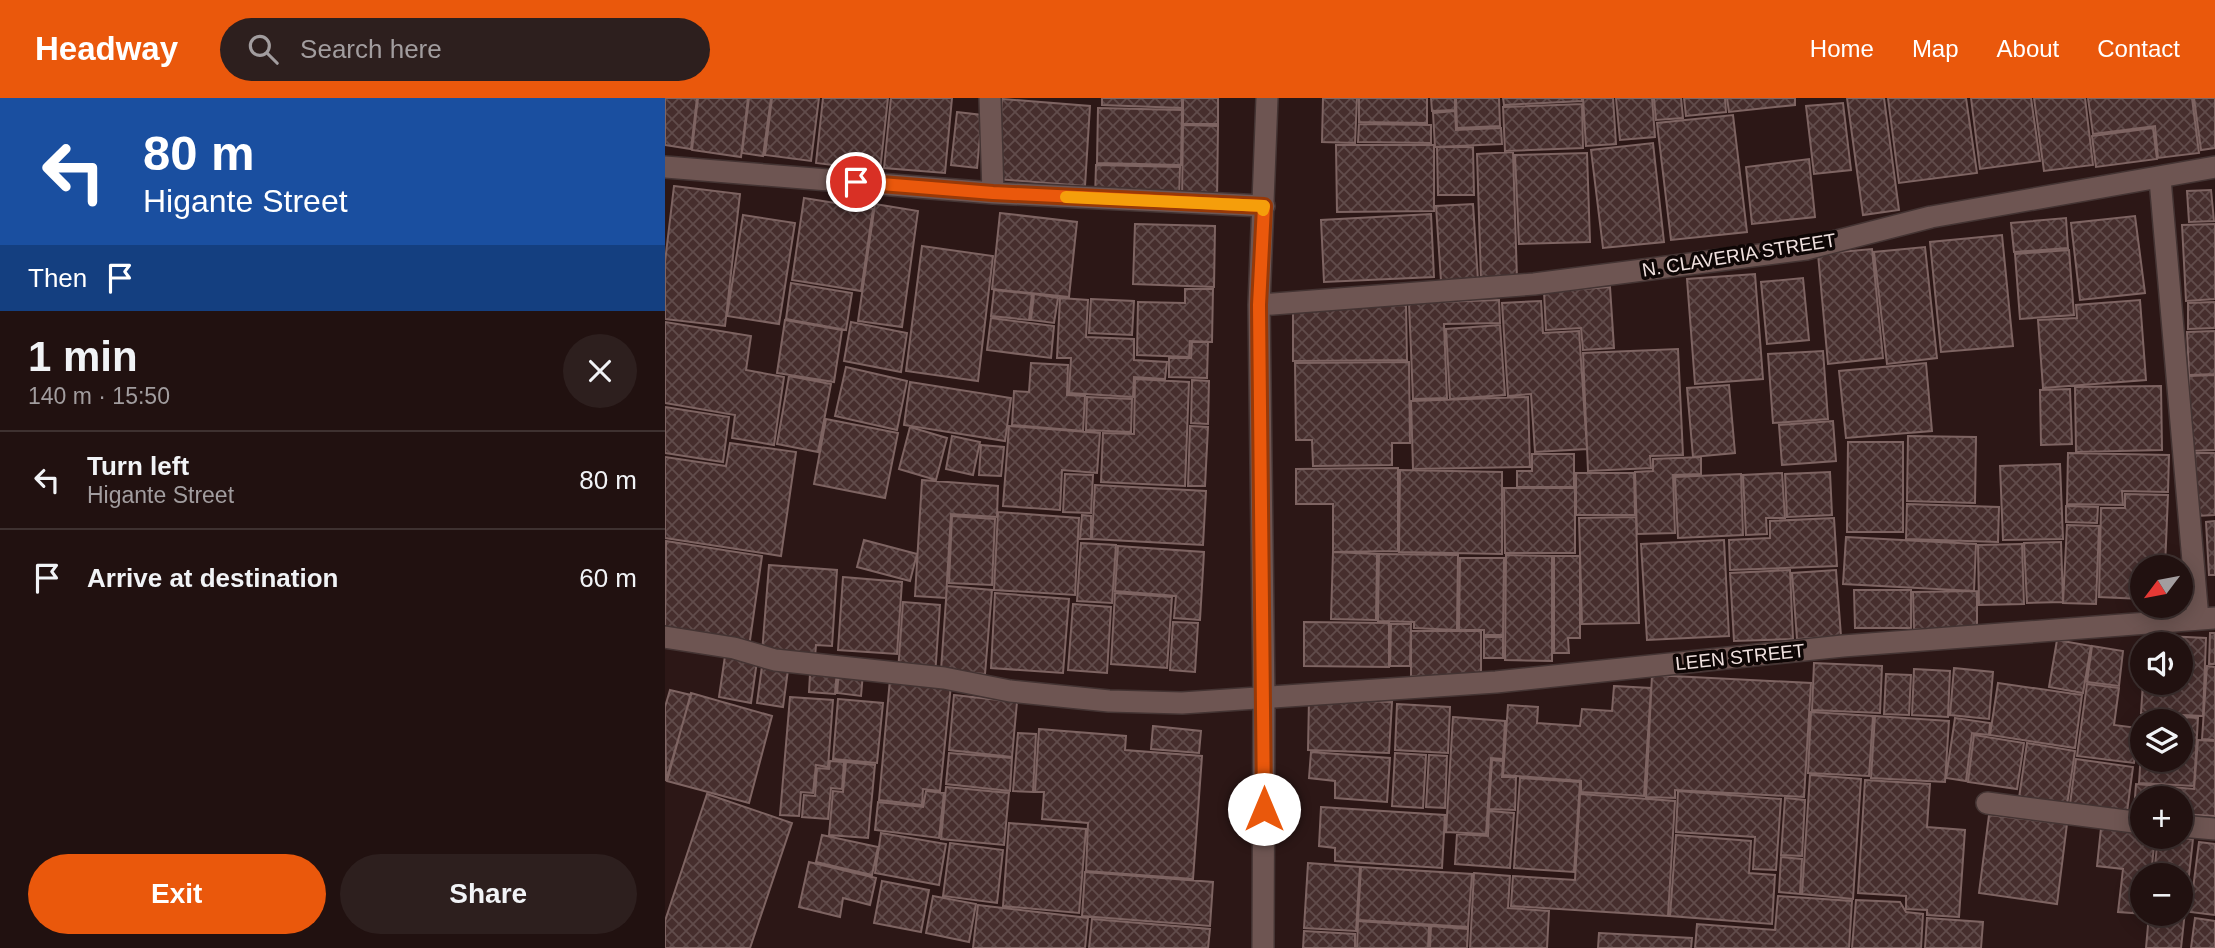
<!DOCTYPE html>
<html lang="en">
<head>
<meta charset="utf-8">
<style>
  body { margin:0; font-family:Helvetica,sans-serif; background:#2d1f1e; color:#f1f3f6; height:100vh; display:flex; flex-direction:column; font-size:26px; white-space:nowrap }
  * { box-sizing:border-box; margin:0 }
  p { font-size:23px; color:#a29d9f }
  .icon { flex:none; width:38px; height:38px; fill:none; stroke:currentColor; stroke-width:2; stroke-linecap:round; stroke-linejoin:round }
  .map { position:relative; flex:1; overflow:hidden }
  .side { display:flex; flex-direction:column; background:#211110; width:665px }
  .side>* { flex:none }
  .banner { background:#1a4fa0; color:#fff; overflow:hidden }
  .needle { width:46px; rotate:238deg }
  .controls { position:absolute; left:1465px; top:457px; display:grid; gap:14px }
  .controls a { display:grid; place-items:center; width:63px; height:63px; border-radius:50%; background:#211110; box-shadow:0 4px 18px #0003,0 0 0 2px #3e3130; font-size:35px }
  .pin { position:absolute; display:grid; place-items:center; width:60px; height:60px; color:#fff; margin:-30px; border:4px solid #fff; border-radius:50%; box-shadow:0 2px 7px #0007 }
  .me { position:absolute; width:77px; margin:-38px; rotate:0deg; stroke-linejoin:round; filter:drop-shadow(0 0 5px #0008) }
  .turn { display:flex; align-items:center; gap:24px; height:147px; padding:0 28px; font-size:32px }
  .turn .icon { width:91px; height:91px; stroke-width:2.5 }
  .turn b { display:block; font-size:49px; line-height:60px }
  .then { display:flex; align-items:center; height:66px; padding:0 28px; background:#0003; gap:14px; font-size:26px }
  .round { display:grid; place-items:center; flex:none; width:74px; height:74px; border-radius:37px; background:#2d1f1e }
  .overview { display:flex; align-items:center; justify-content:space-between; height:119px; padding:0 28px }
  h1 { font-size:42px; font-weight:600; line-height:52px }
  .cta { display:flex; gap:14px; margin-top:auto; padding:14px 28px }
  .cta a { flex:1; height:80px; border-radius:42px; background:#ea580c; color:#fff; font-size:28px; font-weight:600; line-height:80px; text-align:center }
  .cta a+a { background:#2d1f1e; color:#f1f3f6 }
  ul { padding:0; list-style:none }
  li { display:flex; align-items:center; gap:21px; height:98px; padding:0 28px; border-top:2px solid #3e3130 }
  li div { flex:1 }
  li b { display:block; font-size:26px }
  li em { font-style:normal }
  header { display:flex; align-items:center; gap:42px; box-sizing:border-box; height:98px; padding:0 35px; background:#ea580c; color:#fff }
  header strong { font-size:33px }
  nav { display:flex; gap:38px; margin-inline-start:auto; font-size:24px }
  .search { width:490px; height:63px; background:#2d1f1e; display:flex; align-items:center; gap:18px; box-sizing:border-box; padding:0 24px; border-radius:38px; color:#a29d9f; font-size:26px }
  main { display:flex; flex:1; min-height:0 }
  .map>svg:first-child { display:block }
  .building { fill:url(#building-cross-hatch); stroke:#7e6462; stroke-width:2 }
  .lines { fill:none; stroke-linecap:round; stroke-linejoin:round }
  .minor-casing { stroke:#443433; stroke-width:24 }
  .minor { stroke:#6e5552; stroke-width:21 }
  .route-casing { stroke:#983908; stroke-width:18 }
  .route { stroke:#ea580c; stroke-width:12 }
  .slow { stroke:#f59e0b; stroke-width:12 }
  .labels { text-anchor:middle; dominant-baseline:central; stroke-width:7; stroke-linejoin:round; paint-order:stroke }
  .street-label { font-size:19px; fill:#f0e1df; stroke:#0e0605 }
</style>
</head>
<body>
<header>
<strong>Headway</strong>
<div class="search"><svg class="icon" aria-label="search" viewBox="0 0 24 24"><circle cx="10" cy="10" r="6"/><path d="M15 15l6 6"/></svg>Search here</div>
<nav><a>Home</a><a>Map</a><a>About</a><a>Contact</a></nav>
</header>
<main>
<section class="side">
<div class="banner">
<div class="turn"><svg class="icon" aria-label="left" viewBox="0 0 24 24"><path d="M17 20v-9H6M10 6l-5 5 5 5"/></svg><div><b>80 m</b>Higante Street</div></div>
<div class="then">Then<svg class="icon" aria-label="arrive" viewBox="0 0 24 24"><path d="M6 21V4h12l-3 4 3 4H6"/></svg></div>
</div>
<div class="overview"><div><h1>1 min</h1><p>140 m · 15:50</p></div><a class="round"><svg class="icon" aria-label="close" viewBox="0 0 24 24"><path d="M6 6l12 12M18 6L6 18"/></svg></a></div>
<ul>
<li><svg class="icon" aria-label="left" viewBox="0 0 24 24"><path d="M17 20v-9H6M10 6l-5 5 5 5"/></svg><div><b>Turn left</b><p>Higante Street</p></div><em>80 m</em></li>
<li><svg class="icon" aria-label="arrive" viewBox="0 0 24 24"><path d="M6 21V4h12l-3 4 3 4H6"/></svg><div><b>Arrive at destination</b></div><em>60 m</em></li>
</ul>
<div class="cta"><a>Exit</a><a>Share</a></div>
</section>
<div class="map">
<svg width="1550" height="850" viewBox="0 0 1550 850">
  <defs>
    <pattern id="building-cross-hatch" width="8" height="8" patternUnits="userSpaceOnUse" patternTransform="scale(1.75)"><rect width="8" height="8" fill="#462e2d"/><path d="M0 0l8 8M0 8l8-8" fill="none" stroke="#614c4b"/></pattern>
  </defs>
  <rect width="100%" height="100%" fill="#2c1716"/>
  <path class="building" d="M0,0H32L26,51L0,47Z
    M33,0H83L76,59L27,52Z
    M84,0H106L98,58L77,55Z
    M107,0H154L146,63L100,57Z
    M158,0H223L215,73L151,65Z
    M226,0H287L280,75L219,70Z
    M437,0H517V10L437,7Z
    M518,0H553V26H518Z
    M658,0H692L690,45L657,44Z
    M694,0H762V25L694,24Z
    M766,0H790V12L767,13Z
    M791,0H834L835,28L792,30Z
    M838,0H917V3L839,7Z
    M918,0H948L951,46L921,48Z
    M951,0H987L990,39L955,42Z
    M989,0H1016L1018,20L991,22Z
    M1019,0H1060L1061,14L1021,18Z
    M1062,0H1130V7L1064,14Z
    M1182,0H1219L1234,112L1198,117Z
    M1223,0H1301L1312,75L1234,85Z
    M1306,0H1366L1375,63L1315,71Z
    M1369,0H1420L1428,67L1379,73Z
    M1423,0H1527L1534,55L1493,60L1490,28L1428,36Z
    M1529,0H1550V50L1536,52Z
    M337,1L425,8L420,88L332,81Z
    M1178,5L1186,72L1149,76L1141,8Z
    M917,6L918,50L840,53L838,9Z
    M433,10L517,12L516,67L432,65Z
    M790,13L791,32L836,30L837,46L770,49L768,15Z
    M292,14L317,17L312,70L286,67Z
    M1068,17L1082,134L1006,142L992,25Z
    M694,26L766,27V45L693,44Z
    M518,27L553,28L552,103H517Z
    M1488,30L1492,61L1431,69L1427,38Z
    M988,45L999,144L938,150L926,52Z
    M671,47H769V113L672,114Z
    M772,49H808L809,97H773Z
    M848,54L852,181L816,182L812,56Z
    M922,55L925,144L854,146L850,57Z
    M1144,61L1150,119L1087,126L1081,69Z
    M431,67L515,69L514,101L430,99Z
    M9,88L75,96L60,228L0,221V164Z
    M1546,92L1549,123L1524,124L1522,93Z
    M139,100L208,111L196,193L127,182Z
    M210,106L253,113L237,229L193,223Z
    M808,106L813,182L776,183L771,108Z
    M335,115L412,124L404,199L327,191Z
    M766,116L769,179L659,184L656,122Z
    M78,117L130,125L114,226L62,218Z
    M1470,118L1480,195L1415,202L1406,125Z
    M1401,120L1403,150L1349,154L1346,125Z
    M470,126L550,128L549,189L468,186Z
    M1550,126V201L1521,203L1517,127Z
    M1337,137L1348,248L1276,254L1265,144Z
    M257,148L328,158L313,283L241,273Z
    M1260,149L1272,260L1222,266L1209,154Z
    M1207,151L1218,260L1163,266L1153,156Z
    M1404,152L1409,217L1355,221L1350,156Z
    M1090,176L1098,281L1030,286L1022,181Z
    M1138,180L1144,242L1102,246L1096,184Z
    M126,185L187,195L181,232L121,221Z
    M945,189L949,250L918,252L916,230L881,232L879,194Z
    M520,191H548L547,244L525,243L524,259L472,257L473,204L520,205Z
    M329,192L367,196L364,222L326,218Z
    M369,196L393,200L389,225L366,222Z
    M395,200L423,202L421,239L469,241V262L502,264L500,281L469,279L468,299L404,295L406,260H392Z
    M426,201L469,203L467,237L424,235Z
    M834,202L835,225L779,226L782,300L748,301L744,205Z
    M1475,202L1481,282L1378,290L1373,222L1412,220L1411,207Z
    M876,203L878,235L914,233L922,351L870,354L866,296L843,298L837,205Z
    M1550,204V230L1523,231V205Z
    M741,207L742,262L628,263V209Z
    M326,220L389,228L386,260L322,252Z
    M120,222L177,232L169,284L112,275Z
    M0,224L86,238L81,272L119,279L109,347L67,340L70,317L0,305Z
    M186,224L242,235L236,274L179,263Z
    M835,227L840,297L785,301L781,231Z
    M1550,233V276L1524,277L1522,234Z
    M527,244H543L542,280L504,279V260H526Z
    M1013,251L1018,357L985,358L986,370L923,373L918,255Z
    M1158,253L1163,321L1108,325L1103,256Z
    M744,264L745,345H727V367L648,368L647,342H631L630,265Z
    M366,265L403,267L402,297L420,298L418,333L347,327L349,293L364,294Z
    M1261,265L1267,333L1181,340L1174,273Z
    M181,269L242,283L232,332L170,318Z
    M1550,277V352L1525,353L1524,278Z
    M124,278L166,286L153,354L112,346Z
    M470,281L524,284L520,388L436,384L438,335L469,336Z
    M527,282L544,283L543,326L526,325Z
    M245,284L346,300L340,343L239,327Z
    M1064,287L1070,355L1028,359L1022,290Z
    M1496,288L1497,352L1411,354L1410,289Z
    M1405,291L1407,346L1376,347L1375,292Z
    M422,299L467,301L466,334L421,332Z
    M863,299L865,369L748,371L746,303Z
    M0,309L64,319L58,364L0,355Z
    M161,321L233,335L220,400L149,386Z
    M1168,323L1171,363L1117,367L1114,327Z
    M344,328L435,335L432,375L397,372L395,412L338,408Z
    M525,328L543,329L540,388H523Z
    M245,329L282,340L271,382L234,371Z
    M287,338L315,344L308,377L281,371Z
    M1243,338L1311,339L1310,405L1242,403Z
    M1183,344H1238V434H1182Z
    M65,345L131,354L116,458L0,440V359L61,368Z
    M316,347L339,349L336,378L314,377Z
    M1403,355L1504,357L1503,394L1457,393L1458,407L1402,406Z
    M1530,355H1550V417L1532,418Z
    M867,356H909V389H852V373H867Z
    M1036,359V376L1008,377L1010,435L972,436L970,374L988,373V361Z
    M1395,366L1398,441L1338,442L1335,368Z
    M733,370V453L668,454V406H631V371Z
    M735,372L837,374V456L734,454Z
    M1165,374L1167,417L1122,419L1120,376Z
    M911,375H969L970,417H911Z
    M1117,375L1120,420H1101L1102,436L1081,437L1078,377Z
    M400,376L428,377L426,415L398,414Z
    M1076,376L1078,437L1013,440L1010,379Z
    M257,382L333,388L332,419L286,416L281,500L250,498Z
    M430,387L541,393L538,447L427,441Z
    M839,390H910V455H840Z
    M1460,396L1503,397L1500,469H1477V501L1434,499L1436,410H1460Z
    M1242,406L1334,409L1333,444L1241,441Z
    M1401,408L1433,409L1432,425L1401,424Z
    M333,414L414,420L410,497L329,492Z
    M417,417L426,418V441H415Z
    M287,418L330,421L327,487L284,485Z
    M971,419L974,525L917,526L914,420Z
    M1169,420L1172,468L1065,472L1064,442L1105,440V423Z
    M1550,423V477H1544L1541,424Z
    M1402,427L1434,428L1431,506L1398,505Z
    M1181,439L1311,446L1309,493L1178,486Z
    M199,442L252,456L245,483L192,469Z
    M1059,442L1064,538L982,542L976,446Z
    M1,443L97,458L84,549L0,536Z
    M1396,444L1398,504L1362,505L1359,445Z
    M416,445L451,447L447,505L412,503Z
    M1357,446L1359,506L1314,507L1313,447Z
    M453,448L539,454L535,522L509,520L511,498L450,493Z
    M668,454L712,456L711,522L666,521Z
    M714,456L793,457L792,532L749,530V524L713,523Z
    M841,457L887,458V563L840,562Z
    M889,458H915V540H903L904,555H889Z
    M795,460H839L838,537H819V532H794Z
    M104,467L172,472L167,548L151,547L150,559L97,555Z
    M1125,472L1128,541L1069,543L1065,475Z
    M1171,472L1176,538L1132,541L1127,475Z
    M178,479L237,484L232,556L173,552Z
    M282,488L327,492L320,576L276,572Z
    M1189,492H1246V530H1190Z
    M1312,493V532L1249,531L1248,494Z
    M330,495L404,501L398,575L326,570Z
    M450,495L507,499L502,570L446,566Z
    M238,504L275,507L270,578L233,574Z
    M408,506L446,509L442,575L403,572Z
    M508,524L533,525L530,574L505,572Z
    M639,524L724,525V569L639,568Z
    M726,526H746L745,568H725Z
    M746,533H816V579L746,578Z
    M1545,535H1550V566H1544Z
    M1480,537L1541,540L1538,618L1476,615L1478,584H1516V546H1479Z
    M819,539H838V560H819Z
    M1392,542L1426,548L1418,595L1384,589Z
    M1427,548L1458,553L1454,588L1422,584Z
    M60,558L92,563L86,605L54,599Z
    M1149,565L1217,568L1215,615L1147,612Z
    M97,568L123,572L118,609L92,605Z
    M1542,568L1550,569V642L1537,641Z
    M1289,570L1328,574L1324,621L1285,617Z
    M1249,571L1285,573L1283,619L1247,617Z
    M172,572L170,596L144,594L145,576Z
    M174,573L198,575L196,598L172,595Z
    M1221,576L1246,577L1244,617L1219,616Z
    M987,577L1146,585L1139,699L1010,692V700L981,699Z
    M225,581L286,587L275,693L258,691L257,707L214,702Z
    M1333,585L1417,597L1410,650L1325,637Z
    M1422,586L1454,590L1449,627L1473,630L1469,665L1412,658Z
    M949,588L986,590L979,698L916,694V683L838,677L843,607L873,609L872,625L915,628L917,611L947,613Z
    M5,592L26,597L1,683L0,609Z
    M26,595L107,618L84,705L2,683Z
    M289,597L352,604L347,659L284,652Z
    M125,599L168,602L163,669L151,667L148,695L136,694L134,718L115,717Z
    M173,601L218,605L212,665L168,661Z
    M644,601L727,604L724,655L643,652Z
    M732,606L785,609L783,655L730,652Z
    M1146,614L1208,618L1204,678L1143,675Z
    M1479,616L1533,620L1529,688L1474,685L1477,638V662H1516V623H1478Z
    M1210,618L1284,623L1280,684L1206,680Z
    M788,619L840,623L838,661L826,660L821,736L781,734Z
    M1290,620L1325,625L1324,637L1307,635L1301,683L1281,680Z
    M488,628L536,633L534,655L486,651Z
    M374,631L461,638L460,652L537,658L528,781L421,773L423,725L377,721L379,694H370Z
    M353,635L371,636L368,694L348,693Z
    M1309,637L1359,645L1352,691L1303,684Z
    M1533,642L1550,643V718L1516,716V700H1477V712H1469L1471,686L1529,691Z
    M1362,645L1410,653L1402,707L1354,700Z
    M646,654L725,660L722,704L670,700V683L644,680Z
    M284,655L347,660L345,693L281,686Z
    M730,655L761,657L758,710L727,708Z
    M764,657L782,658L780,710L761,709Z
    M1411,661L1468,669L1462,714L1405,706Z
    M827,662L838,663L837,679H851L850,712L824,711Z
    M165,663L179,664L177,691L166,690L163,721L137,719L139,697L150,698L152,670L164,671Z
    M181,664L210,667L203,740L164,737L168,693L178,694Z
    M1145,677L1196,681L1188,801L1137,796Z
    M855,680L915,684L909,774L849,770Z
    M1200,682L1265,686L1262,729L1300,732L1294,819L1262,817V812L1241,811V798L1193,795Z
    M281,689L344,695L339,747L276,741Z
    M261,693L279,695L274,740L210,732L213,704L258,709Z
    M1013,693L1116,701L1111,772L1088,771L1090,739L1011,734Z
    M42,696L127,725L85,850H0V823Z
    M915,696L1010,703L1003,818L846,808L848,778L910,782Z
    M1120,700L1140,702L1137,758L1116,757Z
    M656,709L780,717L777,770L670,763V750L654,748Z
    M824,713L849,715L845,770L790,766L792,736L823,738Z
    M1324,717L1402,726L1392,806L1314,795Z
    M344,725L421,731L414,815L338,808Z
    M1436,730L1490,738L1486,777H1477V816H1481L1453,814L1458,771L1432,768Z
    M216,735L281,746L274,787L210,775Z
    M157,737L213,749L207,777L151,764Z
    M1011,737L1086,743L1084,775L1110,777L1107,826L1005,818Z
    M1493,738L1528,741L1516,850H1481L1484,816H1516V777H1489Z
    M1534,744L1550,746V817L1525,814Z
    M285,745L338,752L332,805L278,798Z
    M1116,759L1137,761L1135,796L1114,794Z
    M144,764L211,780L205,807L178,800L175,819L134,809Z
    M643,765L695,769L691,833L639,830Z
    M696,769L807,776L803,829L693,822Z
    M420,774L548,784L545,828L417,818Z
    M809,775L845,778L843,810L884,813L882,850H805Z
    M217,783L264,792L256,834L209,825Z
    M268,798L311,806L304,844L261,835Z
    M1113,798L1187,803L1184,850H1030L1032,826L1110,832Z
    M1191,802L1235,804L1241,814L1258,816L1256,850H1187Z
    M313,807L423,820L420,850H308Z
    M1262,820L1318,824L1316,850H1260Z
    M1530,820L1550,823V850H1526Z
    M427,821L545,831L543,850H424Z
    M693,823L764,828L763,850H692Z
    M766,828L803,831L802,850H765Z
    M639,833L690,836V850H638Z
    M934,835L1027,840L1026,850H933Z"/>
  <g class="lines">
    <g class="minor-casing">
      <path id="minor" d="M325,0L328,95
        M0,69L328,95L599,108
        M1495,81L1533,521
        M594,207L869,186L1141,151L1266,119L1550,69
        M0,539L69,550L110,562L279,580L345,593L444,603L517,605L831,584L1178,548L1550,520
        M1322,705L1477,725
        M1516,728L1550,731
        M598,850L599,600L594,207L602,0"/>
    </g>
    <use href="#minor" class="minor"/>
  </g>
  <g class="lines">
    <g class="route-casing">
      <path id="route" d="M191,84L328,95L599,108L594,207L599,711"/>
    </g>
    <use href="#route" class="route"/>
    <path class="slow" d="M401,99L599,108L598,112"/>
  </g>
  <g class="labels">
    <g class="street-label">
      <text transform="translate(1074 157) rotate(-9)">N. CLAVERIA STREET</text>
      <text transform="translate(1075 559) rotate(-6)">LEEN STREET</text>
    </g>
  </g>
</svg>
<div class="controls">
<a><svg class="needle" viewBox="-14 -14 28 28"><path d="M0-13l5 13h-10z" fill="#e53935"/><path d="M0 13l5-13h-10z" fill="#a29d9f"/></svg></a>
<a><svg class="icon" aria-label="sound" viewBox="0 0 24 24"><path d="M4 9h4l5-4v14l-5-4H4zM17 9q2 3 0 6"/></svg></a>
<a><svg class="icon" aria-label="layers" viewBox="0 0 24 24"><path d="M12 4l9 5-9 5-9-5zM3 14l9 5 9-5"/></svg></a>
<a>+</a>
<a>−</a>
</div>
<div class="pin" style="left:191px;top:84px;background:#d93025"><svg class="icon" aria-label="arrive" viewBox="0 0 24 24"><path d="M6 21V4h12l-3 4 3 4H6"/></svg></div>
<svg class="me" style="left:599px;top:711px" viewBox="-20 -20 40 40"><circle r="19" fill="#fff"/><path d="M0-13L10 11 0 6-10 11z" fill="#ea580c"/></svg>
</div>
</main>
</body>
</html>
